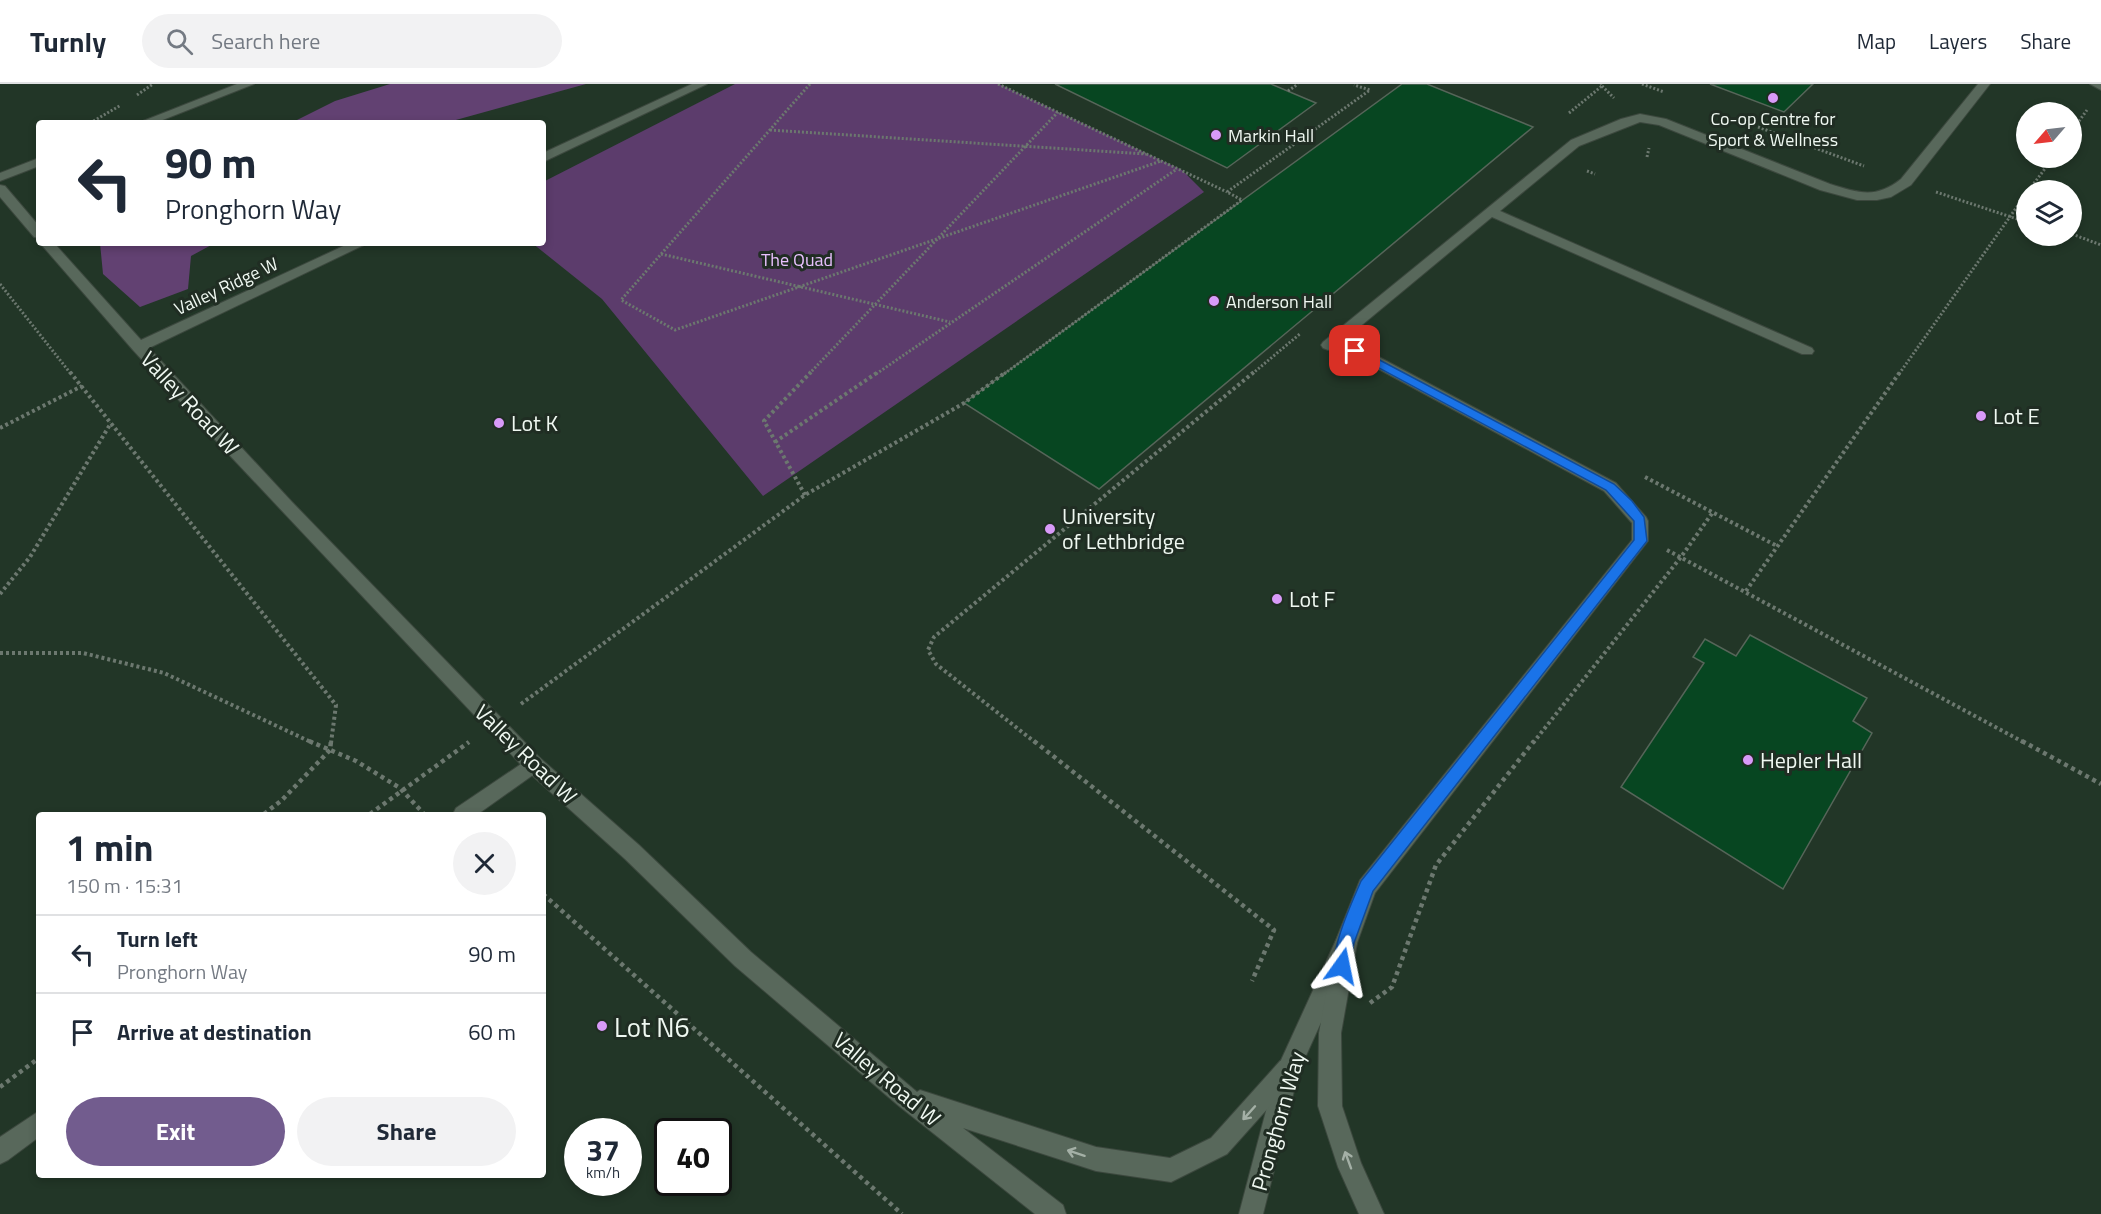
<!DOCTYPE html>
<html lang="en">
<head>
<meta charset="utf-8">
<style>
  body { margin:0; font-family:"Titillium Web",sans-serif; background:#f2f2f3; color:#1f2937; height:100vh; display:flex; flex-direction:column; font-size:22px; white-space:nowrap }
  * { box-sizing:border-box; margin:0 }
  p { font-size:20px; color:#747a83 }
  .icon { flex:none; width:33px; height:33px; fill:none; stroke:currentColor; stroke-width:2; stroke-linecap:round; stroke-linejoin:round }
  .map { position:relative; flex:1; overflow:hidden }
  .side { position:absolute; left:36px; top:728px; width:510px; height:366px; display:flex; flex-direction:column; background:#fff; border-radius:6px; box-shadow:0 3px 9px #0003 }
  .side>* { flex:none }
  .guide { position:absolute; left:36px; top:36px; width:510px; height:126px; border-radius:6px; box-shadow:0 3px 9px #0003; background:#fff; color:#1f2937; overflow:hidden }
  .needle { width:39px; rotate:242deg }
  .buttons { position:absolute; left:2016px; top:18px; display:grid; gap:12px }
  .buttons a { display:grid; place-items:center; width:66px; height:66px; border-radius:50%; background:#fff; box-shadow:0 3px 9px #0003; font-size:30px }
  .speed { position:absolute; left:564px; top:1034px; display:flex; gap:12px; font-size:30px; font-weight:700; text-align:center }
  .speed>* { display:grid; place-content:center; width:78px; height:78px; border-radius:50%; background:#fff; box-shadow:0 3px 9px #0003; line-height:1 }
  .speed small { font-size:15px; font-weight:400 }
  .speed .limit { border:3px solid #111; border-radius:9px; background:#fff; color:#111 }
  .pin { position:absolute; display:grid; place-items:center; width:51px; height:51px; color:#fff; margin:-26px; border-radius:12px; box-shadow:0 3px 9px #0006 }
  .me { position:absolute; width:66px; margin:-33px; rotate:12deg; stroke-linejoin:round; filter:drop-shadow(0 0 4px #0008) }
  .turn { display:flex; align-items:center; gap:21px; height:126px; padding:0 30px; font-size:27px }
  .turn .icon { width:78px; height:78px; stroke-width:2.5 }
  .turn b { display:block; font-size:42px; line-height:51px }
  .round { display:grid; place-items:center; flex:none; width:63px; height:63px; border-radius:32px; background:#f2f2f3 }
  .overview { display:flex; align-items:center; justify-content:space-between; height:102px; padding:0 30px }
  h1 { font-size:36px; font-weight:700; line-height:45px }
  .primary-button { display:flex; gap:12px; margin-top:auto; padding:12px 30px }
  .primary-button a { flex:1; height:69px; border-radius:36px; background:#725c8e; color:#fff; font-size:24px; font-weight:700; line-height:69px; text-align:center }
  .primary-button a+a { background:#f2f2f3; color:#1f2937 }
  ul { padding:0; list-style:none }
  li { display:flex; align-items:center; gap:18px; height:78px; padding:0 30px; border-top:2px solid #e0e1e3 }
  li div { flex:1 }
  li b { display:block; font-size:22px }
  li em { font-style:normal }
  header { display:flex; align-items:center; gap:36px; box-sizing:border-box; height:84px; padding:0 30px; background:#fff; border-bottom:2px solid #e0e1e3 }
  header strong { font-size:28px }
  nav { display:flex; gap:33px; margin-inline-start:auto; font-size:21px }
  .search { width:420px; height:54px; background:#f2f2f3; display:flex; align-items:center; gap:15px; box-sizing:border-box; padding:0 21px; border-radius:33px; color:#747a83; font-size:22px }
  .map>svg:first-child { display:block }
  .built { fill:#223627; fill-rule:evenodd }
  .green { fill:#5c3c6c }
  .forest { fill:#624172 }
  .building { fill:#074621; stroke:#566559; stroke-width:1.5 }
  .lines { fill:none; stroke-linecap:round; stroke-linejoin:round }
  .lane-casing { stroke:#3c483e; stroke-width:2 }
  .street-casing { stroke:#3c483e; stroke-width:2 }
  .secondary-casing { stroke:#3c483e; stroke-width:2 }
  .path-far2 { stroke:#6c786f; stroke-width:3; stroke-dasharray:2 2; stroke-linecap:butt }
  .path-far1 { stroke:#6c786f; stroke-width:4; stroke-dasharray:3 3; stroke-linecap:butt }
  .path { stroke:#6c786f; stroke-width:4.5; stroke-dasharray:4 4; stroke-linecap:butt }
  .lane { fill:#58685b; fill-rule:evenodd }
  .street { fill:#58685b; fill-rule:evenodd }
  .secondary { fill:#58685b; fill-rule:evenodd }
  .oneway { stroke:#a4b0a6 }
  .route { fill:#1a73e8; stroke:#114b97; stroke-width:1.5 }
  .poi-dot { fill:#d89af8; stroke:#202d23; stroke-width:2 }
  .labels { text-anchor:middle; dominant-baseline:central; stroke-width:6; stroke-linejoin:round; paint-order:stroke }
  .far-poi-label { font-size:18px; fill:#eff8f1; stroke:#202d23; text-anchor:start }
  .far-park-label { font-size:18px; fill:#e9c1ff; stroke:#202d23 }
  .far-street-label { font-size:18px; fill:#eff8f1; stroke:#202d23 }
  .street-label { font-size:22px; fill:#eff8f1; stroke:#202d23 }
  .poi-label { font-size:22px; fill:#eff8f1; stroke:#202d23; text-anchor:start }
  .near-poi-label { font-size:27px; fill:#eff8f1; stroke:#202d23; text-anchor:start }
</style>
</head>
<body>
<header>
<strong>Turnly</strong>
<div class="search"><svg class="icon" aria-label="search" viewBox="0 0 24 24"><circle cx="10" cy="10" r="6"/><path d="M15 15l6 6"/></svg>Search here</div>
<nav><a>Map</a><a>Layers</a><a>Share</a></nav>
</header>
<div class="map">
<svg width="2101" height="1130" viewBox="0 0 2101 1130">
  <rect width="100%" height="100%" fill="#202d23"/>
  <path class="built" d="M0,0H2101V1130H0ZM2026,28H2072V74H2026ZM39,39H543V159H39ZM2026,106H2072V152H2026ZM39,730H543V1090H39ZM578,1047H628V1098H578ZM668,1047H718V1098H668Z"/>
  <path class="green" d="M735,0H999L1182,86L1204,108L763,412L602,215L532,159H543V98Z"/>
  <path class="forest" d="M390,0H586L445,39H291L335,17Z
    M100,159H215L191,172L188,205L140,223L103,190Z"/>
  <path class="building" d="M1055,0H1271L1316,19L1227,84Z
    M1402,0H1427L1533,43L1099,405L964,319Z
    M1710,0H1813L1784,28Z
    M1750,551L1867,614L1853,637L1872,649L1783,805L1621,703L1704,579L1693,573L1705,555L1736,572Z"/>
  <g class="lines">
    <g class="lane-casing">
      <path id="lane" d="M1978,0H1990L1911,101L1891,113L1877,116H1857L1820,106L1659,41L1640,38L1579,62L1500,127L1812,264L1814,267L1812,270H1802L1492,133L1345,255L1616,399L1646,433L1648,437V457L1375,809L1357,859L1299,987L1263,1130H1239L1277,985L1336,856L1360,796L1632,456V439L1604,407L1336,262L1328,266L1323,264L1321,261L1323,258L1571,56L1621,35L1640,30L1666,35L1830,100C1859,109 1876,115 1901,95Z
        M2090,0H2101V6Z
        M533,672L540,674L543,680L540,686L478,730H453L456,724Z
        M39,1027V1053L8,1076L0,1080V1053Z"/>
    </g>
    <g class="street-casing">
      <path id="street" d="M237,0H254L155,39H138Z
        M692,0H707L543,78V69Z
        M39,74V82L0,97V89Z
        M0,101L5,102L39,142V154L34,153L0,113Z
        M40,159H54L141,256L350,159H368L149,264L292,418L540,674L543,680L540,686L533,688L526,686L220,361L133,266Z"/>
    </g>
    <g class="secondary-casing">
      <path id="secondary" d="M533,672L540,674L639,761L751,868L917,1008L920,1006L1096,1063L1170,1074L1211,1054L1280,977L1288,974L1296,977L1299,985L1296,993L1227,1070L1171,1098L1096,1087L963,1044L1063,1121L1066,1130H1035L899,1022L735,882L625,775L526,686L523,680L526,674Z
        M1346,849L1354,852L1357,859L1341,949L1342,1022L1361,1079L1384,1130H1359L1338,1083L1318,1022L1319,949L1335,859L1338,852Z"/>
    </g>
    <path class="path-far2" d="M810,0L621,216L675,246L1161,77
      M998,0L1227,108
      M1642,0L1664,8
      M1602,2L1614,14
      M1288,7L1298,0
      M137,11L153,0
      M1569,29L1602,2L1601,0
      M90,39L121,21
      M1758,43L1864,82
      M770,46L1146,70
      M2072,47L2087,26
      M1647,73L1649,64
      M1587,87L1595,90
      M2029,106L2053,74
      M1936,108L2026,138
      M2072,150L2101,161
      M661,170L950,238
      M0,200L71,290
      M809,290L1058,28
      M876,290L1177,85
      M1004,290L1242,116L1227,108L1370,6L1354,1
      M1252,290L1301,249
      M1899,290L2026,110"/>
    <path class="path-far1" d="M70,288L336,621L331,659
      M0,344L82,302
      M775,358L878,288
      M1645,393L1777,462
      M805,411L764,337L811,288
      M1667,466L2025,659
      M1746,507L1900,288
      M0,510L30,473L111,339
      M0,569H83L164,589L313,659
      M521,620L805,411L964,319L1006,288
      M1036,659L936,580L928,566L934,553L1254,288
      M1533,659L1681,473L1713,428"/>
    <path class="path" d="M309,657L356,677L400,704L424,730
      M1034,657L1274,846L1252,897
      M2022,657L2101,700
      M264,730L282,716L330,666L331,657
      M370,730L469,658
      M543,810L902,1130
      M1370,919L1392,903L1436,781L1534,657
      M0,1003L39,974"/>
    <use href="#lane" class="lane"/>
    <use href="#street" class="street"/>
    <use href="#secondary" class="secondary"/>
  </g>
  <defs><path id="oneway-shaft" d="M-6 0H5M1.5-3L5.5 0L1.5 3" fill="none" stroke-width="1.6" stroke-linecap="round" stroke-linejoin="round" transform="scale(1.5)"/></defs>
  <g class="oneway">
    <use href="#oneway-shaft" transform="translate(1249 1029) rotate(132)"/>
    <use href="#oneway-shaft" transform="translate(1076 1069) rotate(-162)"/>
    <use href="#oneway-shaft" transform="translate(1348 1076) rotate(-110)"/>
  </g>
  <path class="route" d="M1355,263L1614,400L1632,417L1644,433L1647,457L1373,807L1354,859L1348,887L1342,889L1336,887C1328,869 1353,816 1361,797L1634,456V437L1606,406L1351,269L1349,267Z"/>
  <g class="poi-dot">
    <circle cx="1773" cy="14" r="6"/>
    <circle cx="1216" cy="51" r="6"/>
    <circle cx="1214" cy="217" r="6"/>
    <circle cx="1981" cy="332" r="6"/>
    <circle cx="499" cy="339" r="6"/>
    <circle cx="1050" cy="445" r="6"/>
    <circle cx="1277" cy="515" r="6"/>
    <circle cx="1748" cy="676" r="6"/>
    <circle cx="602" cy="942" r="6"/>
  </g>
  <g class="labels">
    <g class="far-poi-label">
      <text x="1773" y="34" text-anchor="middle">Co-op Centre for<tspan x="1773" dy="21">Sport &amp; Wellness</tspan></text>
      <text x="1228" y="51">Markin Hall</text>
      <text x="1226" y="217">Anderson Hall</text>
    </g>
    <g class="far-park-label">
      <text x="797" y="175">The Quad</text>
    </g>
    <g class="far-street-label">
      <text transform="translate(226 202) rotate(-25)">Valley Ridge W</text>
    </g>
    <g class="street-label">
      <text transform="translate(190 319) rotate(47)">Valley Road W</text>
      <text transform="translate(526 670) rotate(44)">Valley Road W</text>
      <text transform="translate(887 995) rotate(40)">Valley Road W</text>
      <text transform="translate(1278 1037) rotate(-74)">Pronghorn Way</text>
    </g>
    <g class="poi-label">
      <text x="1993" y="332">Lot E</text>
      <text x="511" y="339">Lot K</text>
      <text x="1062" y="432">University<tspan x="1062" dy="25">of Lethbridge</tspan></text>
      <text x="1289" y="515">Lot F</text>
      <text x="1760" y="676">Hepler Hall</text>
    </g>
    <g class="near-poi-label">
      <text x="614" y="942">Lot N6</text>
    </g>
  </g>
</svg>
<div class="buttons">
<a><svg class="needle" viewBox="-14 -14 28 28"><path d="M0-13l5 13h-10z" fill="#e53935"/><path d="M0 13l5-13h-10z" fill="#747a83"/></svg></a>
<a><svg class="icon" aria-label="layers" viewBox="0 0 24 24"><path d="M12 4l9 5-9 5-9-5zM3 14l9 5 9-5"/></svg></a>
</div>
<div class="speed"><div>37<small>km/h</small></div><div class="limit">40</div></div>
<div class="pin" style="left:1355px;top:267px;background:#d93025"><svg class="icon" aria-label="arrive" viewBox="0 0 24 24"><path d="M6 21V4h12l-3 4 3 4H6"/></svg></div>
<svg class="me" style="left:1342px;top:882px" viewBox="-20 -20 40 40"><path d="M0-17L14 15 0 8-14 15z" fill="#1a73e8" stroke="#fff" stroke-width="4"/></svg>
<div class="guide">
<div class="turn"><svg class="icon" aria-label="left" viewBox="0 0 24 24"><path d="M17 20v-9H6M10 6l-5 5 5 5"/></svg><div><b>90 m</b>Pronghorn Way</div></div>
</div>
<section class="side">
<div class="overview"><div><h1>1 min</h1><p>150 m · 15:31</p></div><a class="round"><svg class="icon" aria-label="close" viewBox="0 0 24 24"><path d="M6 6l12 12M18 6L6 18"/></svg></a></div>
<ul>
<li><svg class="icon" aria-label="left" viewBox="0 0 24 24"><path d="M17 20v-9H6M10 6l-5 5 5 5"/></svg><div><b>Turn left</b><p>Pronghorn Way</p></div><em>90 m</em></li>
<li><svg class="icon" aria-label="arrive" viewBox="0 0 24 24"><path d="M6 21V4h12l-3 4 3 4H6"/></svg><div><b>Arrive at destination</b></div><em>60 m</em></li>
</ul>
<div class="primary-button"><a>Exit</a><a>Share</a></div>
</section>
</div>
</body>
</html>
